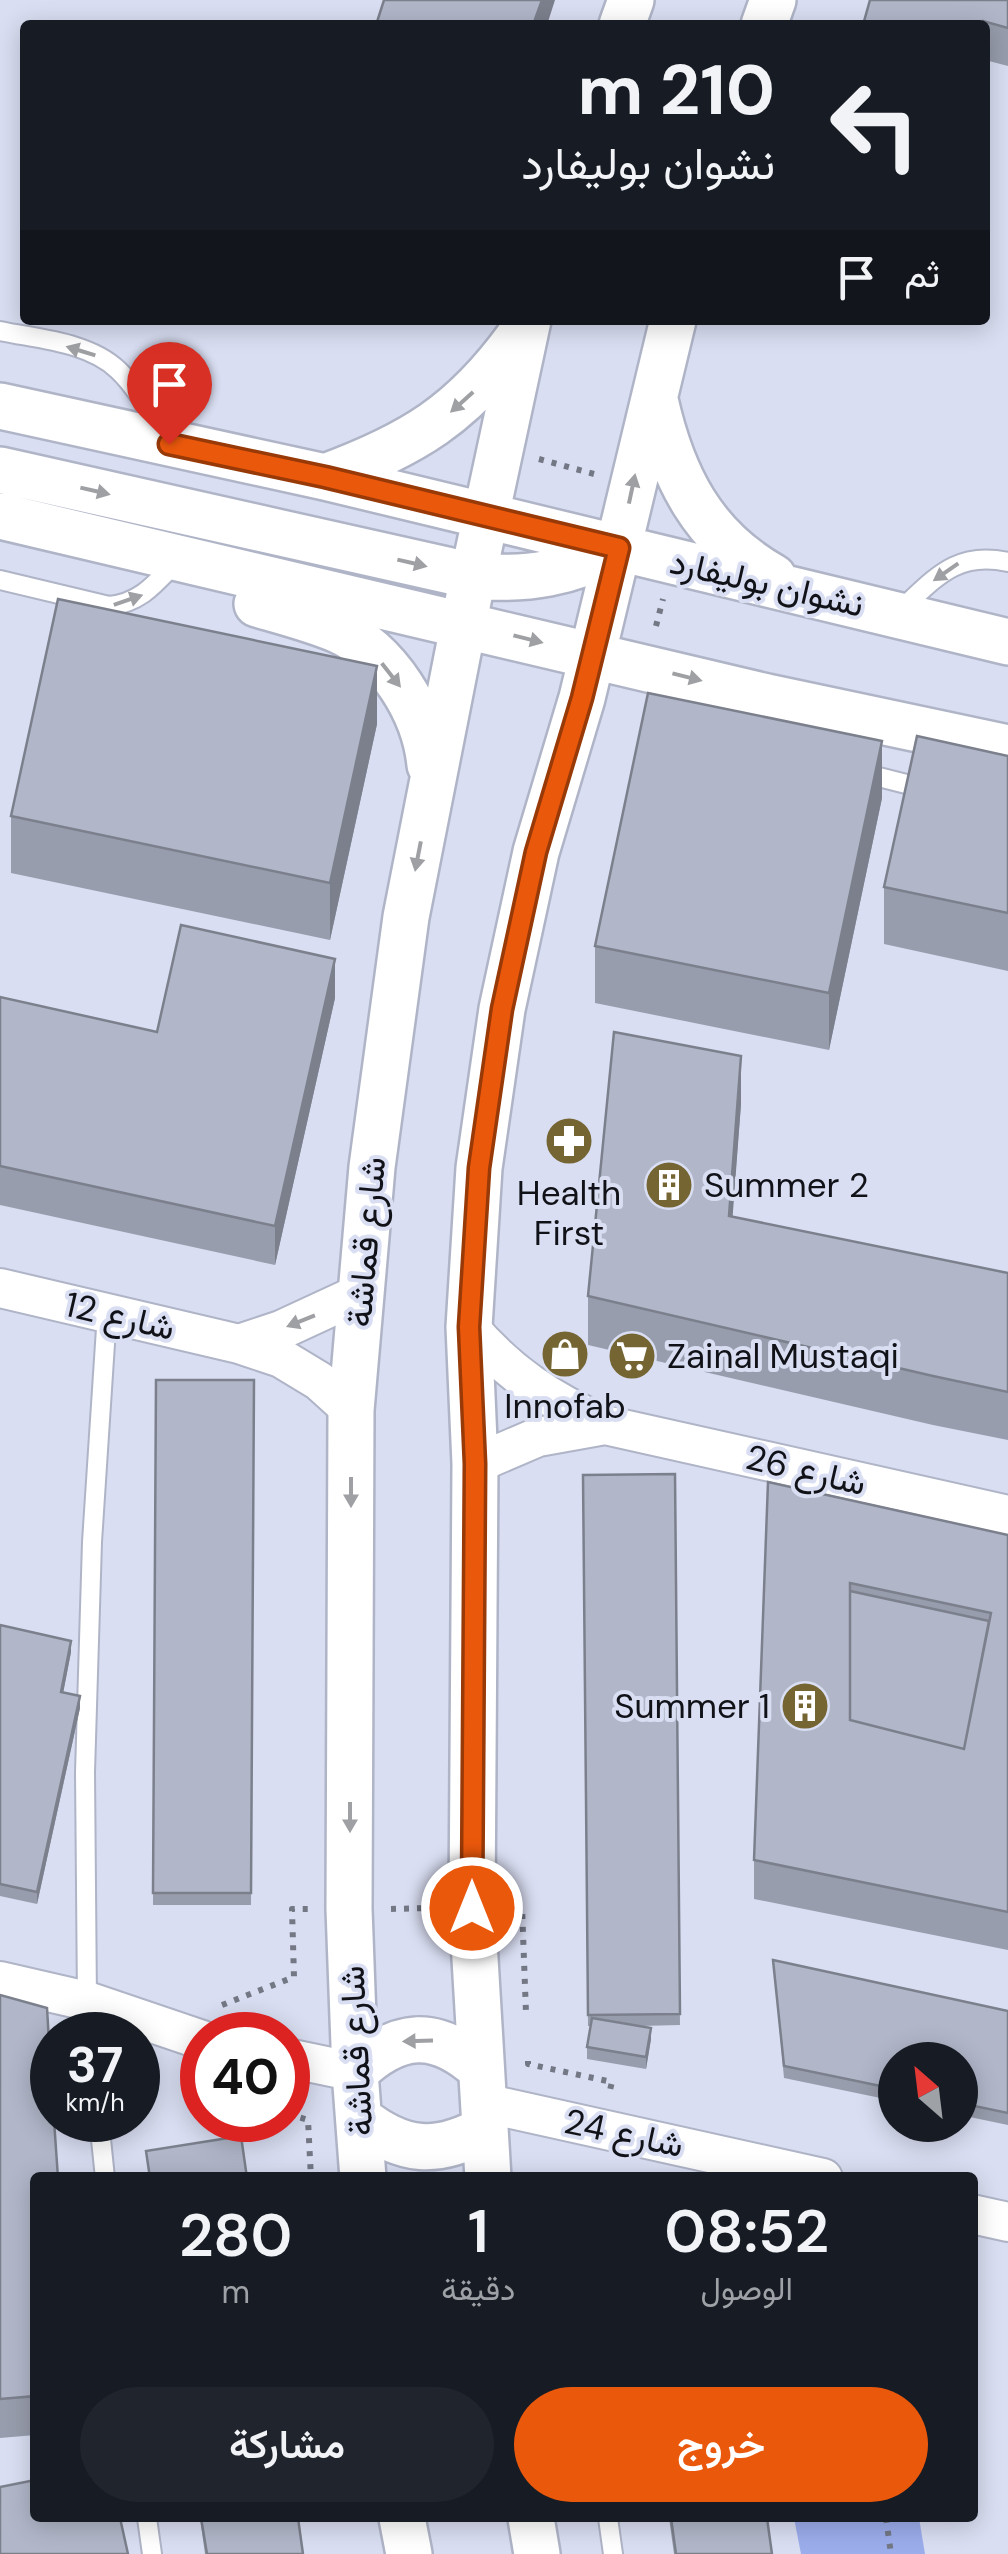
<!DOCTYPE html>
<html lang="ar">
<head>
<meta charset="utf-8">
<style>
  body { margin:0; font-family:"DM Sans",Vazirmatn,sans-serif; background:#20242c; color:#f1f3f6; direction:rtl; height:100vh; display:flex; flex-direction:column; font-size:38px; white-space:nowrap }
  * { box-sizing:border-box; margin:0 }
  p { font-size:32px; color:#9ea1a6 }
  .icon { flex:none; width:55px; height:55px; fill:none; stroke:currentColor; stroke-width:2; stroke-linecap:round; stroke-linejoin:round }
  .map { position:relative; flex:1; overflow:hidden; direction:ltr }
  .side { position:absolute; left:30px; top:2172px; width:948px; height:350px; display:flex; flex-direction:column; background:#171b24; border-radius:10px; box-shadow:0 5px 25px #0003; direction:rtl }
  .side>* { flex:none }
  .banner { position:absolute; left:20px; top:20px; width:970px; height:305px; border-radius:10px; box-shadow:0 5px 25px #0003; direction:rtl; background:#171b24; color:#f1f3f6; overflow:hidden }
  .needle { width:65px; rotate:332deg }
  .buttons { position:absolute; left:878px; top:2042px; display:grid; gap:20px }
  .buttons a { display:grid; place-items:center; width:100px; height:100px; border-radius:50%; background:#171b24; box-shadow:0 5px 25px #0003; font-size:50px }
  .speed { position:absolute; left:30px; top:2012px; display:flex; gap:20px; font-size:50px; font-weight:700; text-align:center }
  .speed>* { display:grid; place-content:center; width:130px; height:130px; border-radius:50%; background:#171b24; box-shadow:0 5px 25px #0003; line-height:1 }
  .speed small { font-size:25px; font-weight:400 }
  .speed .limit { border:15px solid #d22; background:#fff; color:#111 }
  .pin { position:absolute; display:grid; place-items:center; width:85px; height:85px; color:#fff; margin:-102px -42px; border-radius:50% 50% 50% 0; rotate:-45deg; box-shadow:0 0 10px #0007 }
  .pin .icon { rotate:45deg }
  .me { position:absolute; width:110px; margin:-55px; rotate:0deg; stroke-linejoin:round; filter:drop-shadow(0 0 8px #0008) }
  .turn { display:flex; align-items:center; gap:35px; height:210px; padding:0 50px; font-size:45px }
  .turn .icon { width:130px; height:130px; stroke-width:2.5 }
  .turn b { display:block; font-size:70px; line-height:85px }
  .then { display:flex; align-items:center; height:95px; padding:0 50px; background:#0003; gap:20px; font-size:38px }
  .eta { display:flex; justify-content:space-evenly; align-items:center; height:170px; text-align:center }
  .eta b { font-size:60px; font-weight:600; line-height:70px }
  .button { display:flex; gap:20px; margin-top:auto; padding:20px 50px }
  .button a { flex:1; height:115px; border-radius:60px; background:#ea580c; color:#fff; font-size:40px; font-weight:600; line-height:115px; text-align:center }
  .button a+a { background:#20242c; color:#f1f3f6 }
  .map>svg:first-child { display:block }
  .green { fill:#9cadec }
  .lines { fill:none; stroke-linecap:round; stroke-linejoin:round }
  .service-casing { stroke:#afb4c7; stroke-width:22 }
  .minor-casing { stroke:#afb4c7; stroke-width:42 }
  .tertiary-casing { stroke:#afb4c7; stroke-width:50 }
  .path { stroke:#747885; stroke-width:6; stroke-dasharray:5 8; stroke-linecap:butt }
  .service { stroke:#fff; stroke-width:18 }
  .minor { stroke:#fff; stroke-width:38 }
  .tertiary { stroke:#fff; stroke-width:45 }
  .wall { fill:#989dad }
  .shaded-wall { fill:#7c808d }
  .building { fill:#b1b7c9; stroke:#7c808d; stroke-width:2.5; fill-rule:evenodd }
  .oneway { fill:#9fa0a3 }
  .route-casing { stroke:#983908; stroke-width:25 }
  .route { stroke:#ea580c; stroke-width:18 }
  .labels { text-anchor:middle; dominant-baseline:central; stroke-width:8; stroke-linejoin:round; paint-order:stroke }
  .street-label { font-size:35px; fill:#101218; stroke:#d9def2 }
  .poi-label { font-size:35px; fill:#101218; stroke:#d9def2; text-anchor:start }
</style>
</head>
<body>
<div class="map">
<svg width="1008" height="2554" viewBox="0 0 1008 2554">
  <rect width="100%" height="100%" fill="#d9def2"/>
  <path class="green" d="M794,2518H919L925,2554H801Z"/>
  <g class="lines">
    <g class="service-casing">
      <path id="service" d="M0,331C38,339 89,342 118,370C137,388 150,413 164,435
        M0,580L109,606C140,603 155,584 175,563
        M898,612C934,580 955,550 1008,562
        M859,772L926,789
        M90,2035L87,2001L85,1772L92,1542L107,1313
        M99,2120L105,2178
        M147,2518L152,2554
        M608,2518L613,2554"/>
    </g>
    <g class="minor-casing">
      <path id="minor" d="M0,1288L239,1344L281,1358L319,1381L351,1410
        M469,1327C508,1373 550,1401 605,1425L1008,1515
        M239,1344L281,1330L361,1293
        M475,1464L538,1437L605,1425
        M0,1981L87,2001L202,2040
        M288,2058L355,2072
        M484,2103L823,2178
        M972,2214L1008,2222"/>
    </g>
    <g class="tertiary-casing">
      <path id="tertiary" d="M622,25L631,0
        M764,25L773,0
        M655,400C672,476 702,537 773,577
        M0,406L325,477L1008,642
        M0,470L473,576C528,581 570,573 619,548
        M325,477C412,445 463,414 518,338
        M0,516L767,697L1008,748
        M257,604C284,612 312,619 338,630C388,652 425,712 430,765
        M355,2072C398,2031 436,2028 481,2069
        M360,2119C403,2153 437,2155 485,2129
        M363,2178L355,2072L349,1909L351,1410L372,1167L406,917L473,576L528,320
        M488,2178L472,1908L475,1464L469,1327L479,1168L502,1009L536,852L582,698L673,320
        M402,2518L409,2554
        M531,2518L537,2554"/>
    </g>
    <path class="path" d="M539,459L594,474
      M656,626L663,599
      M516,1907H522L526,2013
      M391,1909L428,1908
      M222,2005L294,1977L292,1909H308
      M528,2061V2064L612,2082L610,2090
      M197,2077L194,2086L202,2089
      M288,2114L308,2120L311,2178
      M886,2518L891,2554"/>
    <use href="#service" class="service"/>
    <use href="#minor" class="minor"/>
    <use href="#tertiary" class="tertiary"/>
  </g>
  <path class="wall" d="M1008,0V66L985,60V25H863Z
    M377,724L330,940L11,873V816Z
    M1008,756V971L884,944V887Z
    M882,798L829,1050L595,1003V946Z
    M0,997L157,1032L335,998L275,1265L0,1205Z
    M741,1104L732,1217L1008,1273V1440L933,1425L588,1345V1296Z
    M156,1380H254L251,1905H153Z
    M675,1474L680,2025L640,2026L651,2039L646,2069L587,2059V2047L591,2026H588L583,1475Z
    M768,1482L1008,1535V1950L754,1899V1860Z
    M0,1625L71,1652L63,1693L80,1708L37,1904L0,1896Z
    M773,1960L1008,2011V2125L960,2115V2060H895V2101L784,2078Z
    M0,1995L35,2178V2435L0,2438Z
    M200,2518H298L303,2554H205Z
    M669,2518H767L772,2554H674Z"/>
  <path class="shaded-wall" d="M542,0H555L547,25H533Z
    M377,666V724L330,940V883Z
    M882,741V798L829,1050V993Z
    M335,959V998L275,1265V1226Z
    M741,1056V1104L729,1265V1216Z
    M71,1641V1652L61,1704V1692Z
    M80,1696V1708L37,1904V1892Z
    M651,2028V2039L646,2069V2057Z"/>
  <path class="building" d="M384,0H542L533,25H376Z
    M870,0H1008V28L983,21L981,25H863Z
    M58,599L377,666L330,883L11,816Z
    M648,693L882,741L829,993L595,946Z
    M917,736L1008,756V913L884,887Z
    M181,925L335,959L275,1226L0,1166V997L157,1032Z
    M614,1032L741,1056L729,1216L1008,1273V1392L933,1376L588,1296Z
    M156,1380H254L251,1893H153Z
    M675,1474L680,2014L588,2015L583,1475Z
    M768,1482L1008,1535V1912L754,1860ZM850,1583L991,1613L964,1749L850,1720Z
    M850,1591L989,1621L964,1749L850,1720Z
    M0,1625L71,1641L61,1692L80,1696L37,1892L0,1884Z
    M773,1960L1008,2011V2113L960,2103V2060H895V2089L784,2066Z
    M0,1995L47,2008L52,2093V2120H54L58,2178H35V2396L0,2399Z
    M592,2018L651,2028L646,2057L587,2047Z
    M241,2136L247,2178H150L146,2151Z
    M35,2480V2518H120L128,2554H0V2487Z
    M201,2518H298L303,2554H207Z
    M671,2518H767L772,2554H676Z"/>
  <defs><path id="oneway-solid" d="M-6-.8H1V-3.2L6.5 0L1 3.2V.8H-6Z" transform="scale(2.5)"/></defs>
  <g class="oneway">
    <use href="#oneway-solid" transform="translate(81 351) rotate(-163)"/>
    <use href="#oneway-solid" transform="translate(462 402) rotate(138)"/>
    <use href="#oneway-solid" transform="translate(632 489) rotate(-78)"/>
    <use href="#oneway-solid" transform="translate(95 491) rotate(13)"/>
    <use href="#oneway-solid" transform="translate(412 563) rotate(13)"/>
    <use href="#oneway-solid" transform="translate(946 572) rotate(145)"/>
    <use href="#oneway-solid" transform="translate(128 600) rotate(-19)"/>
    <use href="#oneway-solid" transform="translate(528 639) rotate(14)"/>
    <use href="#oneway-solid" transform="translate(391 675) rotate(52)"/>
    <use href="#oneway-solid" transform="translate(687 677) rotate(14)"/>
    <use href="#oneway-solid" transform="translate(418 856) rotate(101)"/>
    <use href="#oneway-solid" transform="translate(301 1321) rotate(158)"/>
    <use href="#oneway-solid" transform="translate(351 1492) rotate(90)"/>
    <use href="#oneway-solid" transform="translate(350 1817) rotate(90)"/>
    <use href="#oneway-solid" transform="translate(418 2041) rotate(178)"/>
  </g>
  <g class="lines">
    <g class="route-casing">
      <path id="route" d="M169,444L325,477L619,548L582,698L536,852L502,1009L479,1168L469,1327L475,1464L472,1908"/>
    </g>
    <use href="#route" class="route"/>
  </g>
  <defs>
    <g id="pharmacy-disc" transform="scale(2.5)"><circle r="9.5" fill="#746533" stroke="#d9def2"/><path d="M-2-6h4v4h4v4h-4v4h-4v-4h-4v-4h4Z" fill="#fff"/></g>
    <g id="building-disc" transform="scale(2.5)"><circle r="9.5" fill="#746533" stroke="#d9def2"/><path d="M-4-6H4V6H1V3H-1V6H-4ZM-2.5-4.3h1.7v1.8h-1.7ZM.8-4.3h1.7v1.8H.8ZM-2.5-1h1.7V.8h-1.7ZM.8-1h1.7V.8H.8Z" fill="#fff"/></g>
    <g id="shop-disc" transform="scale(2.5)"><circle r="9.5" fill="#746533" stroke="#d9def2"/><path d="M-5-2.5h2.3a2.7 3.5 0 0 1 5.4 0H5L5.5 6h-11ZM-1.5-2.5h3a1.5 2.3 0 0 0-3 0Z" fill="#fff"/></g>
    <g id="supermarket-disc" transform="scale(2.5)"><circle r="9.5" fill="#746533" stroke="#d9def2"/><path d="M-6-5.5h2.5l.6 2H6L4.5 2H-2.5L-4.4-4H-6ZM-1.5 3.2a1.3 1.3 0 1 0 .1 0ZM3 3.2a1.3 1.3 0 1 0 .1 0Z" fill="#fff"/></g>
  </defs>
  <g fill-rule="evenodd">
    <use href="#pharmacy-disc" x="569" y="1141"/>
    <use href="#building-disc" x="669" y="1185"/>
    <use href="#shop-disc" x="565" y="1354"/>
    <use href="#supermarket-disc" x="632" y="1356"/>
    <use href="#building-disc" x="805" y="1706"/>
  </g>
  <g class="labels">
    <g class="street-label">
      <text transform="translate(767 583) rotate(13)">نشوان بوليفارد</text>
      <text transform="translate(366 1242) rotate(-85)">شارع قماشة</text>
      <text transform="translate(120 1316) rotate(13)">شارع 12</text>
      <text transform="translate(806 1470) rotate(13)">شارع 26</text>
      <text transform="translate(356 2051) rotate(-93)">شارع قماشة</text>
      <text transform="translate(624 2133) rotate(12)">شارع 24</text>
    </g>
    <g class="poi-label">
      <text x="704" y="1185">Summer 2</text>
      <text x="569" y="1193" text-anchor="middle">Health<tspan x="569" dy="40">First</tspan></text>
      <text x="667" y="1356">Zainal Mustaqi</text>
      <text x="565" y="1406" text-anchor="middle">Innofab</text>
      <text x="770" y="1706" text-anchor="end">Summer 1</text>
    </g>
  </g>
</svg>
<div class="buttons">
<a><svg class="needle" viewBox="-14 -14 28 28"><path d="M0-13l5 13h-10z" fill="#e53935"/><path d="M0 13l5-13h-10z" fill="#9ea1a6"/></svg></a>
</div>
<div class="speed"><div>37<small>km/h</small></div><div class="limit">40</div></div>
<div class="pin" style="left:169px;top:444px;background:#d93025"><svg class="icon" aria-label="arrive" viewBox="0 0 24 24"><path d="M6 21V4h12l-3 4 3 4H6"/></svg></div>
<svg class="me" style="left:472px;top:1908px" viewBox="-20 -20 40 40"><circle r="17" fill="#ea580c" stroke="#fff" stroke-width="3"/><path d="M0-11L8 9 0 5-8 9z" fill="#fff"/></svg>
<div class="banner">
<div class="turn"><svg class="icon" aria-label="left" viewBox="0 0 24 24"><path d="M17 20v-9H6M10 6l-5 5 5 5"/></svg><div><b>210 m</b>نشوان بوليفارد</div></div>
<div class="then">ثم<svg class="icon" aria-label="arrive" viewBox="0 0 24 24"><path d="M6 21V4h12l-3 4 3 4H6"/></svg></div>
</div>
<section class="side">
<div class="eta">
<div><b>08:52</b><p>الوصول</p></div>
<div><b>1</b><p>دقيقة</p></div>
<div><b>280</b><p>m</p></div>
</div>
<div class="button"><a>خروج</a><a>مشاركة</a></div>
</section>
</div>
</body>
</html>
